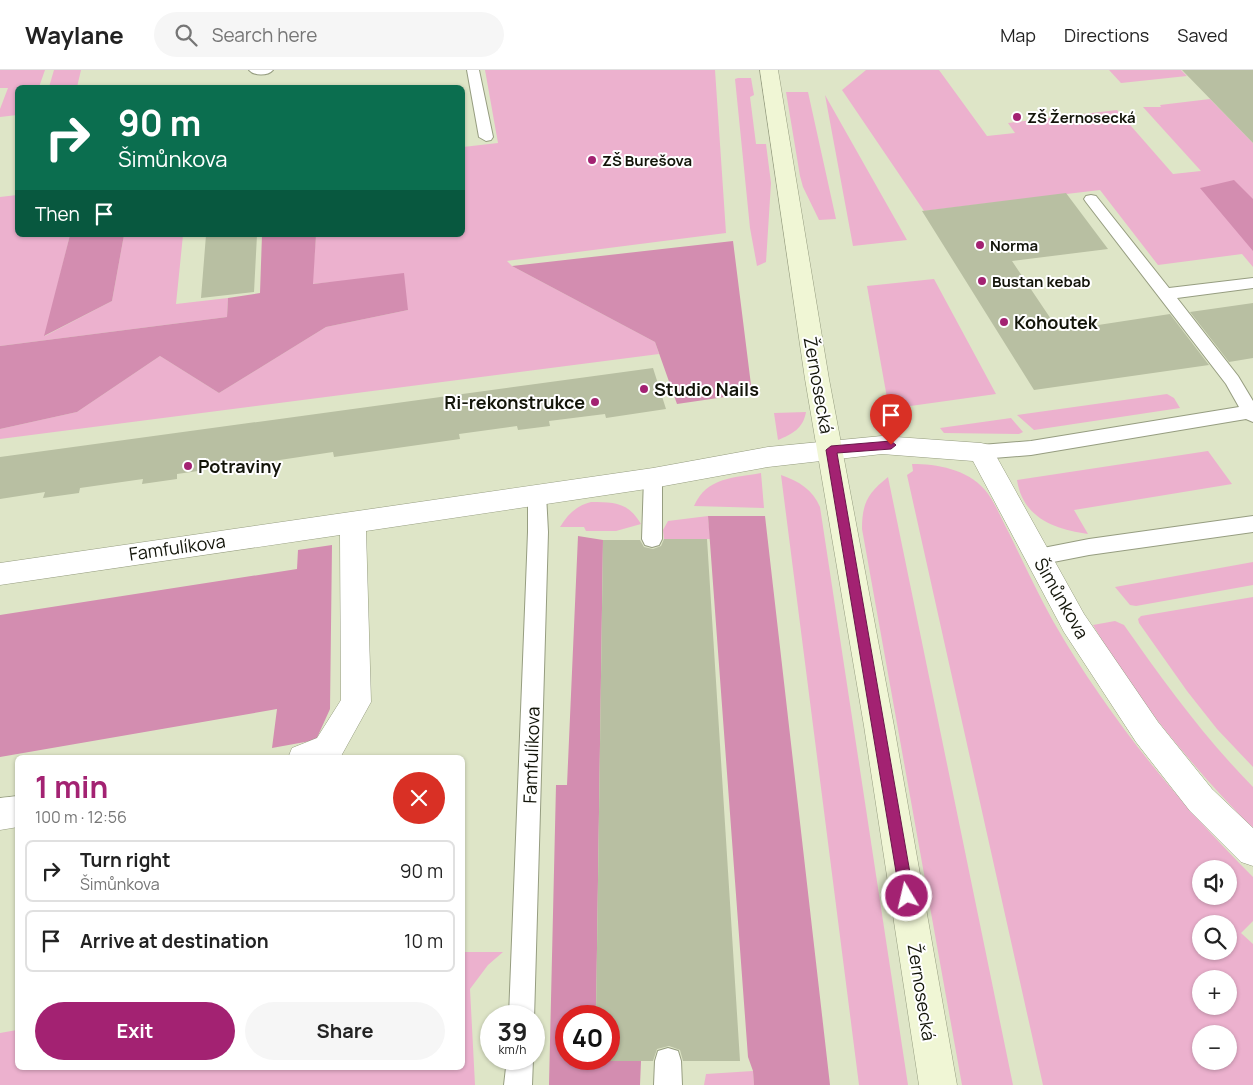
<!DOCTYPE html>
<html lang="en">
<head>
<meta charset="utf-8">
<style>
  body { margin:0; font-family:Manrope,sans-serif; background:#f6f6f6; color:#222; height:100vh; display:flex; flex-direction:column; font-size:19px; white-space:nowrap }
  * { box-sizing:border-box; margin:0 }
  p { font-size:16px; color:#767676 }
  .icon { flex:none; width:28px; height:28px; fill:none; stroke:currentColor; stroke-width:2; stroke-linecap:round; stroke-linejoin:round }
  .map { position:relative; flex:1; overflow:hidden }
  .sheet { position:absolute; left:15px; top:685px; width:450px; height:315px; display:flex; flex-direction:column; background:#fff; border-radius:8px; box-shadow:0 1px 4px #0004 }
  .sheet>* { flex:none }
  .banner { position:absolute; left:15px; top:15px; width:450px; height:152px; border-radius:8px; box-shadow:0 1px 4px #0004; background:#0b6e4f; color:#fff; overflow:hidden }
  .buttons { position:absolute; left:1192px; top:790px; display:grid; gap:10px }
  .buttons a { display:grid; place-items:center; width:45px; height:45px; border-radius:50%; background:#fff; box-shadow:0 1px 4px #0004; font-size:25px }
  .speed { position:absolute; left:480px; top:935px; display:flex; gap:10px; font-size:25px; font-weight:700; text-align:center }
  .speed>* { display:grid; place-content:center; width:65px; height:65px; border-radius:50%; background:#fff; box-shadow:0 1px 4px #0004; line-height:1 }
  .speed small { font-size:12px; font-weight:400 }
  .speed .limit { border:8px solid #d22; background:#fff; color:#111 }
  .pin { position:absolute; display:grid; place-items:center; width:42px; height:42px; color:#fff; margin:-51px -21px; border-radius:50% 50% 50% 0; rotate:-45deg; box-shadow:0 0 5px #0007 }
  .pin .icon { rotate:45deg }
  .me { position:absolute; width:55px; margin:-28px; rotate:351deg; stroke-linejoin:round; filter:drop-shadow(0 0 4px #0008) }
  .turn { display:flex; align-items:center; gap:18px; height:105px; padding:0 20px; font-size:22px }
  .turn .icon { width:65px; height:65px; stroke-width:2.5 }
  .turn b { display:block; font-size:35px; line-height:42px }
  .then { display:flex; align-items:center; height:48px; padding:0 20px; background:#0003; gap:10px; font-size:19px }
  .round { display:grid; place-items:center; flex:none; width:52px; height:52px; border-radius:26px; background:#f6f6f6 }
  .head { display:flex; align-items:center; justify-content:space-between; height:85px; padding:0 20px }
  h1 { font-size:30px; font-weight:700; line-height:38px; color:#a32272 }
  .cta { display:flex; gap:10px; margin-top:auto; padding:10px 20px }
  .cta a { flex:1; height:58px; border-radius:30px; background:#a32272; color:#fff; font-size:20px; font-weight:700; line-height:58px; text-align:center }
  .cta a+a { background:#f6f6f6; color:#222 }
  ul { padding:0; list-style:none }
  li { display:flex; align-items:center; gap:15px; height:62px; margin:0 10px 8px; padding:0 10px; border:2px solid #e0e0e0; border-radius:8px }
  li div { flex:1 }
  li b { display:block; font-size:19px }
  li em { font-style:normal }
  header { display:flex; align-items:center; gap:30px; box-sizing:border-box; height:70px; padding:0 25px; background:#fff; border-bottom:1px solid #e0e0e0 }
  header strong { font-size:24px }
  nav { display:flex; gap:28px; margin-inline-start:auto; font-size:18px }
  .search { width:350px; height:45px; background:#f6f6f6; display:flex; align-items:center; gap:12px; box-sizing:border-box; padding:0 18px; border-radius:28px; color:#767676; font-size:19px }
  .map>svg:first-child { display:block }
  .green { fill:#ecb1ce; fill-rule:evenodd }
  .forest { fill:#d38db0 }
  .building { fill:#b8bfa2 }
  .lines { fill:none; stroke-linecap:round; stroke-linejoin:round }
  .lane-casing { stroke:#969d80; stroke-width:2 }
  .street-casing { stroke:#969d80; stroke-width:1 }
  .secondary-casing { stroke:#969d80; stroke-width:1 }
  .lane { fill:#fff; fill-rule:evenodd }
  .street { fill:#fff; fill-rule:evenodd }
  .secondary { fill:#f0f6d5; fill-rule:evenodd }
  .route { fill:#a32272; stroke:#6a164a }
  .poi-dot { fill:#a32272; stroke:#fff; stroke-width:2 }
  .labels { text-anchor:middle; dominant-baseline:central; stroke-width:4; stroke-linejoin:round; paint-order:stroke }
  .far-poi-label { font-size:15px; font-weight:bold; fill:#13150a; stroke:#fff; text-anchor:start }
  .poi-label { font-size:18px; font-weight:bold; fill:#13150a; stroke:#fff; text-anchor:start }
  .street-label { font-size:18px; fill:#13150a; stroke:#fff }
</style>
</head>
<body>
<header>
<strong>Waylane</strong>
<div class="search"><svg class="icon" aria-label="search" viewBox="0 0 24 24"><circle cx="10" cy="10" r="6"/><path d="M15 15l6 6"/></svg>Search here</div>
<nav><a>Map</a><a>Directions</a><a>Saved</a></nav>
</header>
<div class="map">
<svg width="1253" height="1015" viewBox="0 0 1253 1015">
  <rect width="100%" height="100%" fill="#dee5c7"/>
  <path class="green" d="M0,0H45L39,17L18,18L17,45L0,47V39L8,18H0Z
    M54,0H81L77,17H49Z
    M485,0H715L726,163L507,191L512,196L655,272L659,284L0,369V359L77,342L160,286L219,323L326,257L408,240L333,212L312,214L316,165H462L463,77L498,73Z
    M866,0H939L987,66L1015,63L1008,53L1117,40L1173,104L1201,101L1143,37H1161L1160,35L1210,29L1253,73V197L1242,184L1158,195L1100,120L924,141L842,20Z
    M1109,0H1181L1187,6L1121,13Z
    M738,8H751L754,25L750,27L756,74H766L771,113L766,192L757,196L750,158L735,9Z
    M786,22H808L836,149L819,150L803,117L800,106Z
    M825,25L907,170L853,176Z
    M17,125L18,165H70L45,266L112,231L124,165H183L176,234L228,228L227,247L0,276V127Z
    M934,209L996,324L889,339L867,216Z
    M1167,324L1174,328L1180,338L1034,360L1017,345Z
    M806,342C803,359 792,364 778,370L774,343Z
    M1011,348L1023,362L1019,364L944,363L940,358Z
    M1208,381L1232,414L1074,440L1088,464C1054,459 1023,448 1017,410Z
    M912,394C937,394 967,399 985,420C995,432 1001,448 1009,463C1023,492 1037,522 1053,551C1107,645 1176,730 1253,807V851L1241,863L1253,874V1015H1043L907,405L913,401ZM1201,799H1229V826H1201ZM1201,854H1229V881H1201ZM1201,909H1229V936H1201ZM1201,964H1229V991H1201Z
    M761,403L764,438L694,436C707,407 733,408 761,403Z
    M781,405C799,411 813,420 820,437L908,1015H859Z
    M888,407L1013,1015H962L862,459C862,433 868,423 888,407Z
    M591,432C614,432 628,432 641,454L616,461H586L584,457H560C568,444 576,436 591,432Z
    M708,446L710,469H664L663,460L668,451Z
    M1253,492V515L1136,536L1130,535L1115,517Z
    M1253,527V697L1217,659L1187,621L1139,553L1138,549L1141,546Z
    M1115,551L1124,555C1164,612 1204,667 1253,717V759C1193,697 1136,630 1093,555Z
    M463,882H503L488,895L470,919L475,1015H0V963L17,960L18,998H462Z
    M753,1001L754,1015H704L706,1004Z"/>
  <path class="forest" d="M1234,110L1253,129V181L1200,118Z
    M70,165H124L112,231L44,266Z
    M262,165H316L313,214L404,203L408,240L326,257L219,323L160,286L77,342L0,359V276L227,247L228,228L260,223Z
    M733,171L752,323L677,334L655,272L512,196Z
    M708,446H765L830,1015H754L753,1001L748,987Z
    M578,466L603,470L596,946H566V989L641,991L640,1015H549L556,715H567Z
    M332,475L330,639L316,670L272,678L277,639L0,687V545L297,499L298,480Z"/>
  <path class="building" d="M1182,0H1253V73Z
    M1066,123L1108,179L1012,191L1059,261L1170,244L1209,295L1034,320L922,141Z
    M206,165H257L254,222L201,228Z
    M1253,233V288L1229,292L1190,242Z
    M653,298L666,339L606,348L605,344L549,351L550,356L518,360L517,356L459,364L460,369L334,387L333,382L273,391V395L240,400V395L177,404V409L142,414L143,409L80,418L79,423L43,428L45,422L0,429V387Z
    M664,469H707L740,991H683L680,980L669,976L657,979L653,991H595V989H609V946H596L603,470H640L644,477L653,479L661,476Z"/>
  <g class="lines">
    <g class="lane-casing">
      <path id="lane" d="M249,0H273C268,6 254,6 249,0Z
        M467,0H479L493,67L491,70L486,71L479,67Z
        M1091,125L1096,126L1169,218L1253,208V218L1177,228L1238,306L1253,331V352L1246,349L1031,385L981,389L975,387L972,382L975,377L981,375L1031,371L1239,337L1226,314L1086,132L1084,129L1086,126Z
        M653,401L660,403L662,408V469L659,475L652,477L645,475L642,469L644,408L646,403Z
        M537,417L544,419L546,424L548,462L534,949V946H509L528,462V424L530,419Z
        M1253,446V462L1089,485L1038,495L1031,493L1028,487L1031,481L1038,479L1089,469Z
        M668,978L678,981L681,991L682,1015H654L655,991L658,981Z
        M507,989H533L532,1015H504Z"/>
    </g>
    <g class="street-casing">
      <path id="street" d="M882,366L981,373L990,375L1084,544L1158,652L1212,719L1253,758V796L1241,792L1190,741L1136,672L1064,562L973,391L882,384L768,397L653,418L366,461L371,632L340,688H288L292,678L317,668L341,630L340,465L0,515V493L653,398L768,377Z
        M18,726V757L0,760V728Z"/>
    </g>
    <g class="secondary-casing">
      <path id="secondary" d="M760,0H778L829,309L894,656L957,1015H919L864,656L805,309Z"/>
    </g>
    <use href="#lane" class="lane"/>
    <use href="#street" class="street"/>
    <use href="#secondary" class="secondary"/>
  </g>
  <path class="route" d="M891,371L896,375L891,379L837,383L914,826L912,831L907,833L902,831L900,826L826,380L831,376Z"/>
  <g class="poi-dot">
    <circle cx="1017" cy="47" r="5"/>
    <circle cx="592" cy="90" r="5"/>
    <circle cx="980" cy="175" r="5"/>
    <circle cx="982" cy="211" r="5"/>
    <circle cx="1004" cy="252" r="5"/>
    <circle cx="644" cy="319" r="5"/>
    <circle cx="595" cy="332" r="5"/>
    <circle cx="188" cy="396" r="5"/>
  </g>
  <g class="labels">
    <g class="far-poi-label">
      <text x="1027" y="47">ZŠ Žernosecká</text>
      <text x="602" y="90">ZŠ Burešova</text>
      <text x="990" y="175">Norma</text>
      <text x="992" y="211">Bustan kebab</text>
    </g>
    <g class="poi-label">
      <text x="1014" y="252">Kohoutek</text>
      <text x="654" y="319">Studio Nails</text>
      <text x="585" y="332" text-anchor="end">Ri-rekonstrukce</text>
      <text x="198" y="396">Potraviny</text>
    </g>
    <g class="street-label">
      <text transform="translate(819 315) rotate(80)">Žernosecká</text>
      <text transform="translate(177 477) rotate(-8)">Famfulíkova</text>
      <text transform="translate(1062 528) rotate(60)">Šimůnkova</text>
      <text transform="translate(531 685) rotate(-88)">Famfulíkova</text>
      <text transform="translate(922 922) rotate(81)">Žernosecká</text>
    </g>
  </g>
</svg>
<div class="buttons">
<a><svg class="icon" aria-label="sound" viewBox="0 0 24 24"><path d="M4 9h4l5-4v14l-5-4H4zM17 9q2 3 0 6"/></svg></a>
<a><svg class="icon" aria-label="search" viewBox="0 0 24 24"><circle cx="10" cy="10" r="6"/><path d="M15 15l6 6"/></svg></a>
<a>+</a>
<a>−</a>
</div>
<div class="speed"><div>39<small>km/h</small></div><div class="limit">40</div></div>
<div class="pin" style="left:891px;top:375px;background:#d93025"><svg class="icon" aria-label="arrive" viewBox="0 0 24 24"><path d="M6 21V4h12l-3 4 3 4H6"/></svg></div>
<svg class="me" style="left:907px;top:826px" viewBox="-20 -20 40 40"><circle r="17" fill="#a32272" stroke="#fff" stroke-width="3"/><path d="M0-11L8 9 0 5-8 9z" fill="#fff"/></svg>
<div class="banner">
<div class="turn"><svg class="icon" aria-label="right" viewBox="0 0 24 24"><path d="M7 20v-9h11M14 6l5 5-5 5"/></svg><div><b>90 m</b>Šimůnkova</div></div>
<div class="then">Then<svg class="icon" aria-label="arrive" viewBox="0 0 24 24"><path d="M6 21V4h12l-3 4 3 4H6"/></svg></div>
</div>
<section class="sheet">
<div class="head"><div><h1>1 min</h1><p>100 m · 12:56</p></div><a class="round" style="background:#d93025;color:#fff"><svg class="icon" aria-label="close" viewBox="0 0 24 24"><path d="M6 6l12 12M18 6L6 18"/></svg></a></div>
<ul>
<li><svg class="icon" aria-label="right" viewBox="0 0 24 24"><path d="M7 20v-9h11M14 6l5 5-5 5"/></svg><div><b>Turn right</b><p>Šimůnkova</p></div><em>90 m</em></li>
<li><svg class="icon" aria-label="arrive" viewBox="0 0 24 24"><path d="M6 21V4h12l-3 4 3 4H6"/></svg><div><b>Arrive at destination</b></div><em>10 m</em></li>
</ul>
<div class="cta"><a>Exit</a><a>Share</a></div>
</section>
</div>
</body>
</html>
